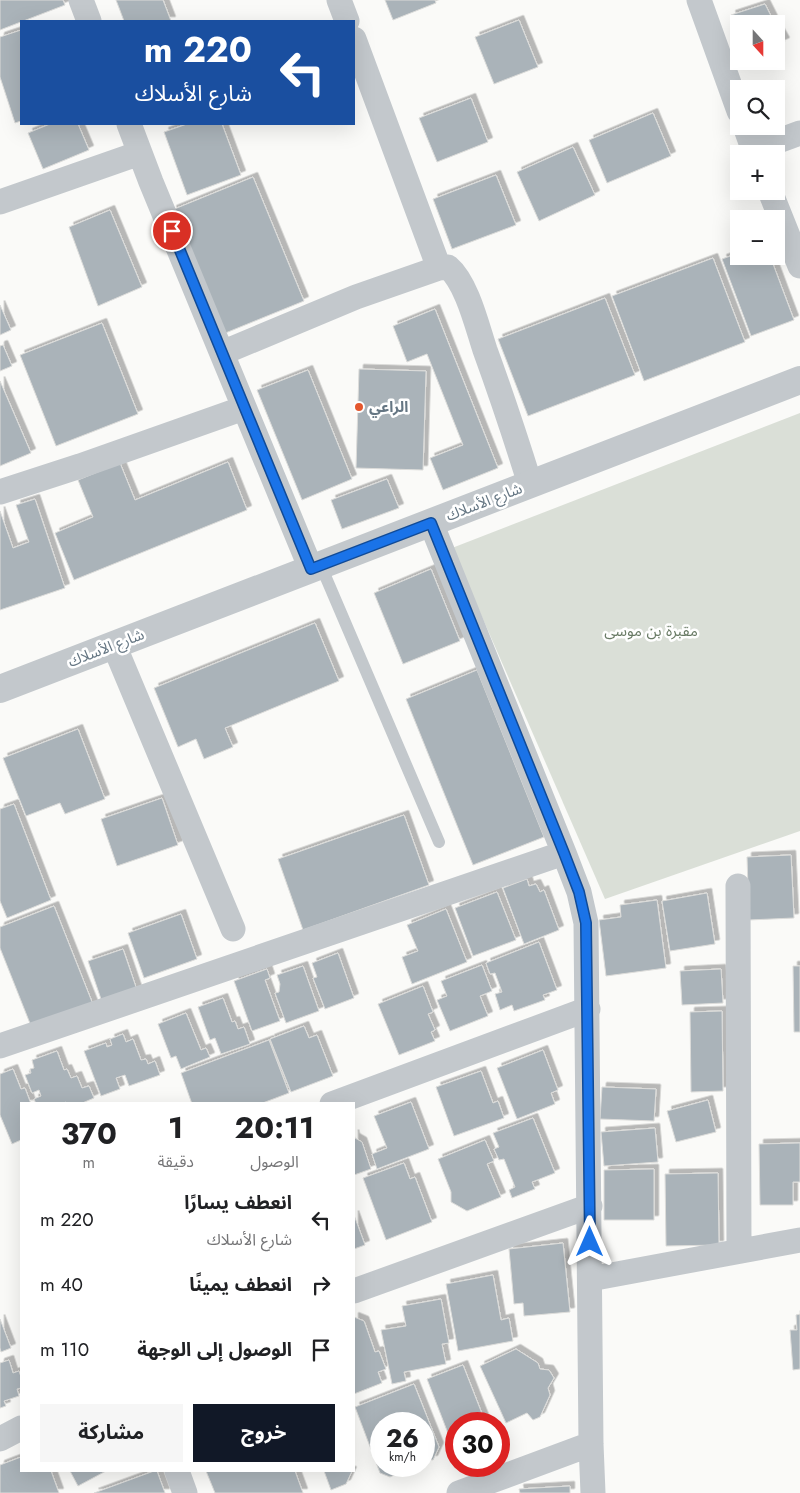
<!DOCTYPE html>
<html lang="ar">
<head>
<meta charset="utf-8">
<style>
  body { margin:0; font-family:Jost,"Noto Sans Arabic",sans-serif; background:#f6f6f6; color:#202124; direction:rtl; height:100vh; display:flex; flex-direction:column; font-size:19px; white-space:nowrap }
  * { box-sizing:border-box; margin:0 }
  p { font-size:16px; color:#757577 }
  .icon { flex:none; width:28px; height:28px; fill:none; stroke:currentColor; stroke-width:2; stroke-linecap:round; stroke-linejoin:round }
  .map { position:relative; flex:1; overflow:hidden; direction:ltr }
  .sheet { position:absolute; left:20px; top:1102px; width:335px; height:370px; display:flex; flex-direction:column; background:#fff; border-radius:0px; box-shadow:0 5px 20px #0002; direction:rtl }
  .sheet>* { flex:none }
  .guide { position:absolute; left:20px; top:20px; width:335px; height:105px; border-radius:0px; box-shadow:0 5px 20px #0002; direction:rtl; background:#1a4fa0; color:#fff; overflow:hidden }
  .needle { width:32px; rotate:159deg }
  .tools { position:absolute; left:730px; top:15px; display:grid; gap:10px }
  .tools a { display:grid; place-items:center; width:55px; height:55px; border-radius:0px; background:#fff; box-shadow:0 5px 20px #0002; font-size:25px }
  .speed { position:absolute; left:370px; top:1412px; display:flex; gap:10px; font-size:25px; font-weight:700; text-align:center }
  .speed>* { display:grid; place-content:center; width:65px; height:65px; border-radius:50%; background:#fff; box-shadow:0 5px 20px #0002; line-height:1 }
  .speed small { font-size:12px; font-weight:400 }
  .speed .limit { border:8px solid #d22; background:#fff; color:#111 }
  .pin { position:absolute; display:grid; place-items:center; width:42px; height:42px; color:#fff; margin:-21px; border:2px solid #fff; border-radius:50%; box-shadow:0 1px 5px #0007 }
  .me { position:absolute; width:55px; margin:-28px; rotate:0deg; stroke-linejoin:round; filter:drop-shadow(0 0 4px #0008) }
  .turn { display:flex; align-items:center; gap:18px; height:105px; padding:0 20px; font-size:22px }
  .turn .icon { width:65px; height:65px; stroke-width:2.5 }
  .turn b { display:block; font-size:35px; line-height:42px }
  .eta { display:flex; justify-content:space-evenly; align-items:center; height:85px; text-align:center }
  .eta b { font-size:30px; font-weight:700; line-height:35px }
  .cta { display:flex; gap:10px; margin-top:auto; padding:10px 20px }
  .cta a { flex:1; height:58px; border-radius:0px; background:#111827; color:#fff; font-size:20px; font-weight:700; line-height:58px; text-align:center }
  .cta a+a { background:#f6f6f6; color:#202124 }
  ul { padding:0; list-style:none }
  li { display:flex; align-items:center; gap:15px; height:65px; padding:0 20px }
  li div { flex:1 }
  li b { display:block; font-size:19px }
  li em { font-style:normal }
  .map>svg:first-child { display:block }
  .green { fill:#dadfd7 }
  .building { fill:#aab3b9; stroke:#dcdcda; filter:url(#shadow) }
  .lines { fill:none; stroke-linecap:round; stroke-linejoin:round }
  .service { stroke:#c3c8cc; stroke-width:12 }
  .minor { stroke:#c3c8cc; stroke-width:25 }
  .tertiary { stroke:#c3c8cc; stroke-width:28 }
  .route-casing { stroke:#114b97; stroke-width:12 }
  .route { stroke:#1a73e8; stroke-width:9 }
  .poi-dot { fill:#e4572e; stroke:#fff; stroke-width:2 }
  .labels { text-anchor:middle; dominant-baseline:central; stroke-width:5; stroke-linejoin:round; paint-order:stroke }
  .poi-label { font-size:15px; font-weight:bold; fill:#657683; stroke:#fff; text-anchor:start }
  .street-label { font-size:15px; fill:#657683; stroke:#fff }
  .park-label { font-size:15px; fill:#687a64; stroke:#fff }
</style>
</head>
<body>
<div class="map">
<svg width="800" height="1493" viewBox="0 0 800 1493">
  <defs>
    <filter id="shadow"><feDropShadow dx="4.5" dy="-4.5" stdDeviation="0" flood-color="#0004"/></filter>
  </defs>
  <rect width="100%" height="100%" fill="#fafaf8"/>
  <path class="green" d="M800,413V831L605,899L452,548Z"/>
  <path class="building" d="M0,0H63L65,5L0,30Z
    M116,0H163L171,21H124Z
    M385,0H435L436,3L393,20Z
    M765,4L775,24H739V36L731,15Z
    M519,20L538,67L494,84L475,37Z
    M776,26L785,42L776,46Z
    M21,30V121L15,123L0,77V37Z
    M471,98L488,142L437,162L419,118Z
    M653,113L671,156L607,183L589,140Z
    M50,124H78L89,150L43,169L28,133Z
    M187,124H222L241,175L187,195L164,132Z
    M573,147L595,195L539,221L517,172Z
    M496,175L516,225L452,249L433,199Z
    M253,177L304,301L223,334L172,210Z
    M110,210L142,287L98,306L69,227Z
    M739,253V256H770L794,320L751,336L722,259Z
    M713,258L745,342L644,381L612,296Z
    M605,298L635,375L528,416L498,339Z
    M0,305L11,330L0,335Z
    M435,309L498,468L443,490L430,458L463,445L427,354L407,362L393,326Z
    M102,323L138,414L56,446L20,355Z
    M3,345L12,366L0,371V346Z
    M359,369L426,371L423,470L356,468Z
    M308,370L352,479L302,500L257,390Z
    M0,381L31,453L0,466Z
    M228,462L247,510L74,580L55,533L93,517L78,480L120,463L135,500Z
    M387,479L399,508L342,529L331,500Z
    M35,499L65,588L0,610V511L13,548L29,542L16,505Z
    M431,569L460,641L403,664L374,593Z
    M315,623L339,681L225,728L233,747L204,759L196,739L178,747L154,688Z
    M477,670L544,837L473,865L406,699Z
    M78,729L105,799L65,814L60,803L26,816L3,758Z
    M162,798L178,845L117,866L101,819Z
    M14,804L51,900L7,918L0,901V809Z
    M404,815L429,885L303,930L278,859Z
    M791,855L794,918L749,920L747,857Z
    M527,879L529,886L536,884L540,892L544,890L559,930L524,944L503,888Z
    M497,892L516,940L473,956L455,908Z
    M707,893L715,944L670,951L662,901Z
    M657,900L666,968L606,976L599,920L621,917L620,905Z
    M54,906L94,1007L33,1031L0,948V927Z
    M446,909L467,962L412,984L402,957L418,951L407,925Z
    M181,914L197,959L144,978L128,933Z
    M539,942L557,990L543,995L545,1000L514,1011L512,1005L500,1010L495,994L502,992L495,973L490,974L486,963Z
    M123,949L137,990L102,1002L88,961Z
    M338,953L354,998L325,1009L313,978L317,977L312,963Z
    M482,965L492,991L480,996L488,1016L450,1031L437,1000L447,996L441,981Z
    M303,966L319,1011L286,1023L275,993L279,992L280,984L277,975Z
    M793,966H800V1032H794Z
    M267,969L270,978L265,980L280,1021L252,1031L234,981Z
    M721,969L723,1003L682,1005L680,971Z
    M423,986L433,1012L428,1014L435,1030L431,1032L435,1041L399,1055L378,1004Z
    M223,998L232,1022L235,1021L238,1029L244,1027L250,1044L221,1054L215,1038L210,1040L198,1007Z
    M722,1011L723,1091L691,1092L690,1012Z
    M186,1013L201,1050L206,1048L210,1057L181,1069L176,1056L171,1058L158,1024Z
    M304,1026L309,1038L317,1035L333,1076L291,1092L270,1039Z
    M123,1034L126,1042L133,1039L141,1060L146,1059L148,1064L155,1061L160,1075L129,1086L125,1075L116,1078L120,1089L101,1096L84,1051L106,1043L107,1047L112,1045L110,1039Z
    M269,1040L289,1093L260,1104H192L181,1073Z
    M543,1050L558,1090L551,1093L555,1104L517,1119L497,1068Z
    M57,1051L64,1070L67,1069L71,1078L77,1076L82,1088L89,1086L94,1098L80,1104H67L66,1102L61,1104H36L34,1099L41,1096L39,1090L32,1093L25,1075L31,1073L30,1069L34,1068L32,1060Z
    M13,1069L21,1089L25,1088L31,1104H21V1140L12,1144L0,1115V1074Z
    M481,1071L493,1103L498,1101L504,1118L454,1136L436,1087Z
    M602,1087L656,1089L654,1121L600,1119Z
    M708,1100L716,1132L676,1142L667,1111Z
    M411,1102L429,1149L377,1169L372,1154L387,1148L374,1116Z
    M533,1118L555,1173L532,1182L535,1189L512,1198L509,1190L515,1187L504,1159L499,1160L494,1149L499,1147L493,1133Z
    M655,1128L658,1162L604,1166L601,1132Z
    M354,1134L355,1138L362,1142L371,1169L354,1175Z
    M485,1140L494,1161L487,1164L501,1197L467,1211L451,1202V1192L438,1159Z
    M800,1143V1182H793V1205H760L759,1144Z
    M404,1163L410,1179L415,1177L432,1222L386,1240L363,1178Z
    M654,1169V1220H604V1170Z
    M718,1173L719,1245L666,1246L665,1174Z
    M354,1215L365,1245L354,1249Z
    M563,1243L570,1312L524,1316L523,1303L514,1304L509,1249Z
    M493,1275L501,1320L509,1318L513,1341L458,1351L446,1284Z
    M441,1299L449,1343L442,1344L446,1364L404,1372L406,1381L392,1384L381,1330L406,1326L402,1306Z
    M800,1314V1369L793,1370L790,1330H797L796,1315Z
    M354,1317L364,1321L375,1352L379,1351L386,1369L378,1372L382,1383L354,1394Z
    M0,1319L11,1348L1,1352L0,1348Z
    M516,1349L538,1363L540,1369L549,1370L554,1378L548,1388L550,1395L540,1417L533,1420L527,1413L506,1423L480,1366Z
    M9,1360L13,1373L19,1371L21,1377V1388L17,1389L19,1396L4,1401L6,1406L0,1408V1363Z
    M463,1365L486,1424H456V1454L427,1379Z
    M414,1384L439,1447L433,1460L424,1459V1424H381V1466H403L401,1467L399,1473L390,1477L380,1473L355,1407Z
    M21,1457V1471H51L59,1493H0V1465Z
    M70,1471H106L78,1486Z
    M154,1471H157L165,1493H94Z
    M206,1471H295L303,1493H215Z
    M324,1471H352L346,1484L331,1490Z
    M570,1486V1493H520L519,1489Z"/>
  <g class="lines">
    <path class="service" d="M321,566L439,842"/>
    <path class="minor" d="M81,0L89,21
      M339,0L347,21
      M699,0L739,111
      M354,39L439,268
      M129,124L151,182L311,569
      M745,126L755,154
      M754,150L800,133
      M770,191L800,266
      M0,202L140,153
      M222,353L356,297L439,268L448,267C467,283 477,326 485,350C501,394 516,439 530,484
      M0,492L80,466L244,408
      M431,523L564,853L579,892L586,923L591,1444L593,1493
      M114,645L233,929
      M738,886L739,1251
      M0,1046L564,853
      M332,1104L588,1009
      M590,1279L800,1240
      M354,1291L590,1206
      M0,1439L21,1428
      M177,1471L185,1493
      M459,1493L591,1444"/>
    <path class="tertiary" d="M0,689L800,380"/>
  </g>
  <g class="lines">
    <g class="route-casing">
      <path id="route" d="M172,231L311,569L431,523L564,853L579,892L586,923L590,1242"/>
    </g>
    <use href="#route" class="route"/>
  </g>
  <circle class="poi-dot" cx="359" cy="407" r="5"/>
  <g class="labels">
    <g class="poi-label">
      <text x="369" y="407">الراعي</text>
    </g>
    <g class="street-label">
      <text transform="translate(484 502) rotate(-21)">شارع الأسلاك</text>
      <text transform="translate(106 648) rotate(-21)">شارع الأسلاك</text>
    </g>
    <g class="park-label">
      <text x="651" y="631">مقبرة بن موسى</text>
    </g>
  </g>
</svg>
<div class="tools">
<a><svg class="needle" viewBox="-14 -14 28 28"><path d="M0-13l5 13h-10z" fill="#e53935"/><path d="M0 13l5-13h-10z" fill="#757577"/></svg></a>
<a><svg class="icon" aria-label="search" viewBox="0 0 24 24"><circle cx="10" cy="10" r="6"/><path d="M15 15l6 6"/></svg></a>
<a>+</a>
<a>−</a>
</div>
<div class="speed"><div>26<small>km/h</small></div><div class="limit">30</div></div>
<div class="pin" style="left:172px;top:231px;background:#d93025"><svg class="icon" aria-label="arrive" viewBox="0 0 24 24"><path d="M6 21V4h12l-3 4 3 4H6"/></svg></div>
<svg class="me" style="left:590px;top:1242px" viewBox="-20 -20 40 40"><path d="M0-17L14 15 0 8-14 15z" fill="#1a73e8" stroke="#fff" stroke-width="4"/></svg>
<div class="guide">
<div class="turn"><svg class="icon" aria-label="left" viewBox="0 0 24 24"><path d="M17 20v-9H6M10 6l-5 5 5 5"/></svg><div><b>220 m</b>شارع الأسلاك</div></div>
</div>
<section class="sheet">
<div class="eta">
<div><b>20:11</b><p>الوصول</p></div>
<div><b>1</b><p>دقيقة</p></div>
<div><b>370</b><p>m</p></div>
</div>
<ul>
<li><svg class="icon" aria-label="left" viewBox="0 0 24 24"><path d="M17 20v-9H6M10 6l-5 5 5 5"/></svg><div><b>انعطف يسارًا</b><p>شارع الأسلاك</p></div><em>220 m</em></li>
<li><svg class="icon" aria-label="right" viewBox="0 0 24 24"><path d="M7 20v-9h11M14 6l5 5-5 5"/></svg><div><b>انعطف يمينًا</b></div><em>40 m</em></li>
<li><svg class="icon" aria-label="arrive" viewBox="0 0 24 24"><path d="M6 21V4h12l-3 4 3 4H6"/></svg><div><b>الوصول إلى الوجهة</b></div><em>110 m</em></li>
</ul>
<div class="cta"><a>خروج</a><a>مشاركة</a></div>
</section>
</div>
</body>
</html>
